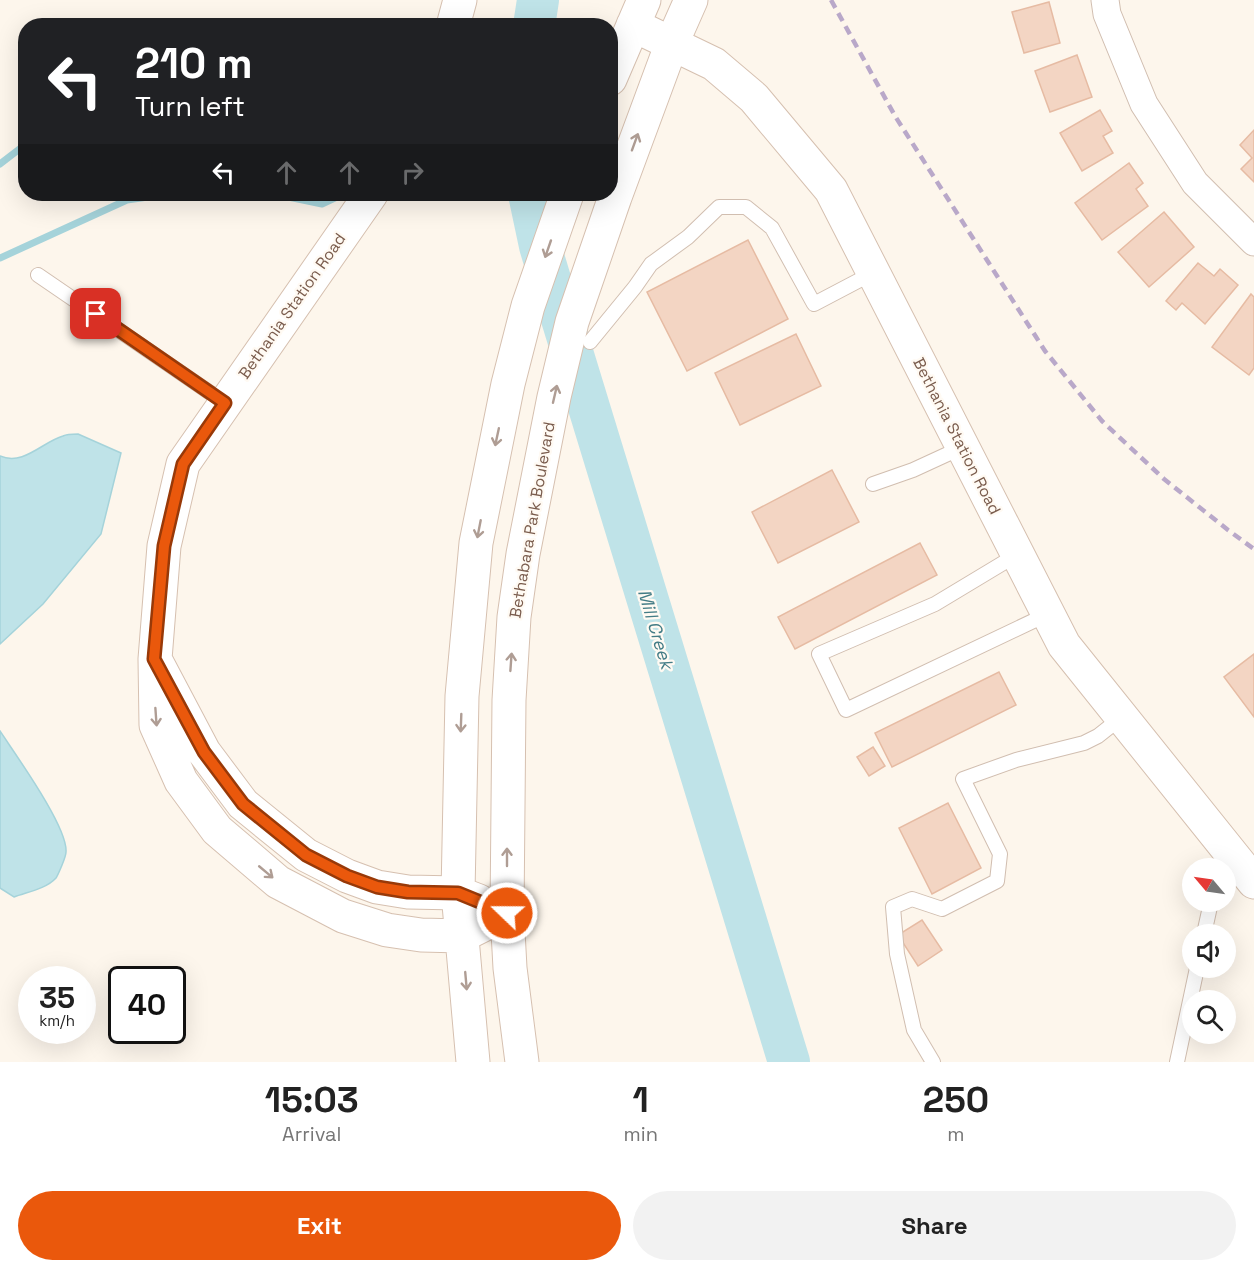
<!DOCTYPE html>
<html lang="en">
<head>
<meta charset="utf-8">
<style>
  body { margin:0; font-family:"Space Grotesk",sans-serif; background:#f2f2f2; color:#222; height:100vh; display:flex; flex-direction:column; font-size:22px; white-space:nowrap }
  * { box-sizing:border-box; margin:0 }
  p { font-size:20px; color:#767676 }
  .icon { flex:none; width:33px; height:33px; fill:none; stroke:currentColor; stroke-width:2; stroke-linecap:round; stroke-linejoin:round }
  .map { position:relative; height:1062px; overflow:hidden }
  .drawer { display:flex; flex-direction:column; background:#fff; flex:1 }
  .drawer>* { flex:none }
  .banner { position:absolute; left:18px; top:18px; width:600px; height:183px; border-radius:24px; box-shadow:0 6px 24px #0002; background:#202124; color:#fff; overflow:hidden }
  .needle { width:39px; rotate:299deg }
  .buttons { position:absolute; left:1182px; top:858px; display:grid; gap:12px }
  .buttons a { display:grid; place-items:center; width:54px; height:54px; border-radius:50%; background:#fff; box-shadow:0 6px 24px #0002; font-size:30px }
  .speed { position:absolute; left:18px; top:966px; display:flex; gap:12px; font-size:30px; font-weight:700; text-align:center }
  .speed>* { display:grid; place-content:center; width:78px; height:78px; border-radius:50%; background:#fff; box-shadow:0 6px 24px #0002; line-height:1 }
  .speed small { font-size:15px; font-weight:400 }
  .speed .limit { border:3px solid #111; border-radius:9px; background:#fff; color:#111 }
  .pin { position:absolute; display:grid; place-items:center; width:51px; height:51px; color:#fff; margin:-26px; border-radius:12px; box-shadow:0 3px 9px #0006 }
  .me { position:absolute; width:66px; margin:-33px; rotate:292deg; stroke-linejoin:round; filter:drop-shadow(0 0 4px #0008) }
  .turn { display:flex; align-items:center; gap:21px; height:126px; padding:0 18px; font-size:27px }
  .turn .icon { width:78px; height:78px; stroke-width:2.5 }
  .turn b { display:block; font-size:42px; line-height:51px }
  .lanes { display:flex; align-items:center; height:57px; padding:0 18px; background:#0003; justify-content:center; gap:30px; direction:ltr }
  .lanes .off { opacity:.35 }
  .eta { display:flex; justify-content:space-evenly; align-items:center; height:102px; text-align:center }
  .eta b { font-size:36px; font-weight:700; line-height:42px }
  .action { display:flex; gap:12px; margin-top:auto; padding:12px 18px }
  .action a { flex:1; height:69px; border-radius:36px; background:#ea580c; color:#fff; font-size:24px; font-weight:700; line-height:69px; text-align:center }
  .action a+a { background:#f2f2f2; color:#222 }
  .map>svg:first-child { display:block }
  .water { fill:#bfe3e8; stroke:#a5d3da; stroke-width:1.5 }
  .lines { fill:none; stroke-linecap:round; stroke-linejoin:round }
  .stream { stroke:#a5d3da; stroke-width:7 }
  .river { stroke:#bfe3e8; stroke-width:42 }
  .building { fill:#f3d5c3; stroke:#e6bba3; stroke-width:1.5 }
  .lane-casing { stroke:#d1beb0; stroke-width:16 }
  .street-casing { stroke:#d1beb0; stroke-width:29 }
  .secondary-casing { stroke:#d6c0b0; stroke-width:35 }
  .lane { stroke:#fff; stroke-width:14 }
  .street { stroke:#fff; stroke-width:27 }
  .secondary { stroke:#fff; stroke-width:33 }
  .rail { stroke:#b9a8c9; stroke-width:4.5; stroke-dasharray:9 6; stroke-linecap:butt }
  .oneway { stroke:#af9d94 }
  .route-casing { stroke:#983908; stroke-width:15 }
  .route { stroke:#ea580c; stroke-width:10 }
  .labels { text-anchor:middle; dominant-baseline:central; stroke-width:4.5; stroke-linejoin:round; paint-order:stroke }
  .street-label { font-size:16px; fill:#7a5c4d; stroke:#fffaf3 }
  .water-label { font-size:18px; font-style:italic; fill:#437c86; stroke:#fffaf3 }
</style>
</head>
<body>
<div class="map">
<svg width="1254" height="1062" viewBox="0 0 1254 1062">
  <rect width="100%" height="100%" fill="#fdf6ec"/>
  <path class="water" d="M78,434L121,453L101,534L43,604L0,644V456C24,466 42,442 63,436C67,434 73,434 78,434Z
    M0,731C15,754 68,827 66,852C66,857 58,875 56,878C46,889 27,892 14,897L0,888Z"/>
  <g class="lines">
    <path class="stream" d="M0,164L26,144
      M274,194L322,204L339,196L340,194
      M521,194L529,196
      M0,258L127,200L169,194"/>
    <path class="river" d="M534,26L538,0
      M529,194L540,246L562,319L789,1062"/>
  </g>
  <path class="building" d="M1049,2L1060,43L1024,53L1012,12Z
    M1077,55L1092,97L1050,112L1035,71Z
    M1100,110L1112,131L1103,136L1113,153L1082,171L1060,133Z
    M1254,130V182L1241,169L1252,158L1240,145Z
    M1129,163L1143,183L1136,189L1148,206L1102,240L1075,203Z
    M1164,212L1194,247L1149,287L1118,252Z
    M748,240L788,319L687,371L647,292Z
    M1198,263L1214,276L1220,269L1238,285L1205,324L1182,303L1176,310L1166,301Z
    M1251,294L1254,297V368L1249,375L1212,347Z
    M796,334L821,386L740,425L715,373Z
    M832,470L859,522L778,563L752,512Z
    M920,543L937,575L795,649L778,617Z
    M1254,654V717L1224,677Z
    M999,672L1016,705L892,767L875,733Z
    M873,747L885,766L869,776L857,757Z
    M948,803L981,868L932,894L899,828Z
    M922,920L942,950L918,966L898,935Z"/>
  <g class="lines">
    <g class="lane-casing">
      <path id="lane" d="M38,275L225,403
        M590,342L635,287L651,264L688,237L719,207H746L772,228L814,304L873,273
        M873,484L913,470L963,447
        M1018,554L935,604L819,654L846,710L1048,614
        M1204,934L1211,902
        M933,1062L914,1030L897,954L893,907L912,899L942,909L997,881L1000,854L963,779L1016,760L1084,743L1098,736L1122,717
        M1177,1062L1197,968"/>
    </g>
    <g class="street-casing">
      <path id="street" d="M1105,0L1107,14L1144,104L1195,183L1254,242"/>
    </g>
    <g class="secondary-casing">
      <path id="secondary" d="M633,25L714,64L754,98L831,190L1064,645L1254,882
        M453,26L460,0
        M610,79L644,0
        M371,194L183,464L164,546L155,659L156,725L181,781L217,830L278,882L343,916L387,930L421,935L461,936L507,913
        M157,663L204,752L243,804L306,855L347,876L377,887L408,892L458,893L479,901
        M473,1062L458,893L462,696L476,543L508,384L528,306L567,194
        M522,1062L510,968L507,913L509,700L514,617L523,554L554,397L572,322L615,197L672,43L691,0"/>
    </g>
    <use href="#lane" class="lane"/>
    <use href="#street" class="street"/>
    <use href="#secondary" class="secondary"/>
    <path class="rail" d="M831,0L895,116L1045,351L1102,421L1164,479L1228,530L1254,549"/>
  </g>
  <defs><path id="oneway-shaft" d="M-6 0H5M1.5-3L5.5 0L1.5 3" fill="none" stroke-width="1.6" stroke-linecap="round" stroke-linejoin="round" transform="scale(1.5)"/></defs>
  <g class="oneway">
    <use href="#oneway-shaft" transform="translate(635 142) rotate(-70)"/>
    <use href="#oneway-shaft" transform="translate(548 249) rotate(109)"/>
    <use href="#oneway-shaft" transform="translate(555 394) rotate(-77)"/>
    <use href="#oneway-shaft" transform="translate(497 437) rotate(102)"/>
    <use href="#oneway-shaft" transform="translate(479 529) rotate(101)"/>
    <use href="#oneway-shaft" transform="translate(511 662) rotate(-86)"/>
    <use href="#oneway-shaft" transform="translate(156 717) rotate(86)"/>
    <use href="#oneway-shaft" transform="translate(461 723) rotate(92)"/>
    <use href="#oneway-shaft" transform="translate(507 857) rotate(-90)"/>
    <use href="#oneway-shaft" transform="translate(266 872) rotate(40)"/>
    <use href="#oneway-shaft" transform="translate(466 981) rotate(85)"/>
  </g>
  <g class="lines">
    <g class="route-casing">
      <path id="route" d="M96,314L225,403L183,464L164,546L154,659L204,752L243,804L306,855L347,876L377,887L408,892L458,893L507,913"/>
    </g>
    <use href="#route" class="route"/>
  </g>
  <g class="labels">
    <g class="street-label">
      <text transform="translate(292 306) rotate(-55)">Bethania Station Road</text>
      <text transform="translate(957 436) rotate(63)">Bethania Station Road</text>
      <text transform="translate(532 520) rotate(-80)">Bethabara Park Boulevard</text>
    </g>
    <g class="water-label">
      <text transform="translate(656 629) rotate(73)">Mill Creek</text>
    </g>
  </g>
</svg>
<div class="buttons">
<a><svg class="needle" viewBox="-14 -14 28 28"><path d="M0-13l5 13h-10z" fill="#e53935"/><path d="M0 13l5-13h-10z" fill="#767676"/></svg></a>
<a><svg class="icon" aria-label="sound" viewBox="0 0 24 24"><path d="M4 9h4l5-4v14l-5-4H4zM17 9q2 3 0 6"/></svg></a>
<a><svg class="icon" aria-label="search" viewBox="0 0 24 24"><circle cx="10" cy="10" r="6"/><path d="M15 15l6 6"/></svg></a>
</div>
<div class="speed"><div>35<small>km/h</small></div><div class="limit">40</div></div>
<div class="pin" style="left:96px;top:314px;background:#d93025"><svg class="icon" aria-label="arrive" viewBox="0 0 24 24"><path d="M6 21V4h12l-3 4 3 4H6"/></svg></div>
<svg class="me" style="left:507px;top:913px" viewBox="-20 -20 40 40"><circle r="17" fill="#ea580c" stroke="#fff" stroke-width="3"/><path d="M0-11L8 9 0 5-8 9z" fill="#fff"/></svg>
<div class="banner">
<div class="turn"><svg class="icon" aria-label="left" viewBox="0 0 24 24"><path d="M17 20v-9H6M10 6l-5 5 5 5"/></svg><div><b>210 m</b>Turn left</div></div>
<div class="lanes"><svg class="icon" aria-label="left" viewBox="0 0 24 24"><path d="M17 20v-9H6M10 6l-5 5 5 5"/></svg><svg class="icon off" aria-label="ahead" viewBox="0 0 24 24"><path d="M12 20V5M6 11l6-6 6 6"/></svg><svg class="icon off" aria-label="ahead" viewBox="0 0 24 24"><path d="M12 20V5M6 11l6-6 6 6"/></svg><svg class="icon off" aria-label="right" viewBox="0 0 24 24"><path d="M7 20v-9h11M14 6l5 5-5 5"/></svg></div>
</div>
</div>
<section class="drawer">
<div class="eta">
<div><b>15:03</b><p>Arrival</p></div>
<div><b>1</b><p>min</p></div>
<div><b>250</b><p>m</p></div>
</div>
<div class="action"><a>Exit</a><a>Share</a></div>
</section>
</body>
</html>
